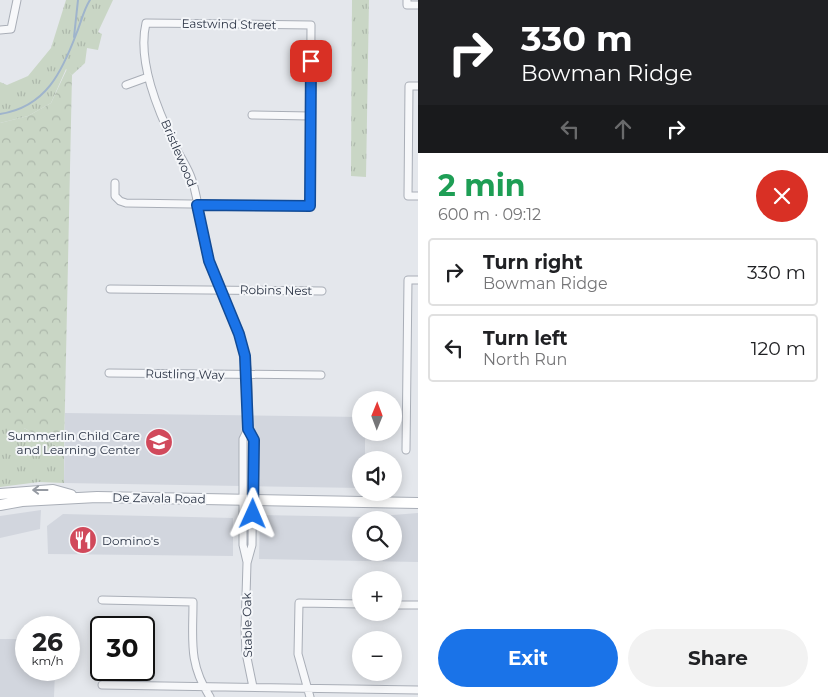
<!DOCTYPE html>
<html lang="en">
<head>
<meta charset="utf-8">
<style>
  body { margin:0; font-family:Montserrat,sans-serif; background:#f2f2f2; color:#202124; height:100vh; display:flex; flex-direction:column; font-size:19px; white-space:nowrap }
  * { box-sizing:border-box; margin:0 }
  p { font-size:16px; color:#757577 }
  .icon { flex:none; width:28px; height:28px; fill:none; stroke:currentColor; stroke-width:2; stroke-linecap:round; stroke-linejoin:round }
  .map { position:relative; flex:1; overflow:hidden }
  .side { display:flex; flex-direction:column; background:#fff; width:410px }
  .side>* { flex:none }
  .guide { background:#202124; color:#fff; overflow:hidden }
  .needle { width:32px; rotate:1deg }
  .tools { position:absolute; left:352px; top:391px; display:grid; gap:10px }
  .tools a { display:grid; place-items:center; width:50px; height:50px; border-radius:50%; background:#fff; box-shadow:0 2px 12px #0003; font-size:25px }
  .speed { position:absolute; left:15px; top:616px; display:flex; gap:10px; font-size:25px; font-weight:700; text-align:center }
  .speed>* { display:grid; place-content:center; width:65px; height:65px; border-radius:50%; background:#fff; box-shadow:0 2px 12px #0003; line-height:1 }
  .speed small { font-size:12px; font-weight:400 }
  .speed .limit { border:2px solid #111; border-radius:8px; background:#fff; color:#111 }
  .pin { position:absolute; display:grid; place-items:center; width:42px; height:42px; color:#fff; margin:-21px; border-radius:10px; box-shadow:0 2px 8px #0006 }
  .me { position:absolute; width:55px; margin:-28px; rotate:1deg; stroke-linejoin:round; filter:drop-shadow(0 0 4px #0008) }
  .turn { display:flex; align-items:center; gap:18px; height:105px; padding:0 20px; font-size:22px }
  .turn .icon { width:65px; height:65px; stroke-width:2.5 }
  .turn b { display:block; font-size:35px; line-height:42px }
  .lanes { display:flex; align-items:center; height:48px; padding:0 20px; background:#0003; justify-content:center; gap:25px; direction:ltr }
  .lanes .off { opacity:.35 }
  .round { display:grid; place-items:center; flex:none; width:52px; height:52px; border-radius:26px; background:#f2f2f2 }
  .overview { display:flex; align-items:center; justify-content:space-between; height:85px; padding:0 20px }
  h1 { font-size:30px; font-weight:700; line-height:38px; color:#1e9e55 }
  .primary-button { display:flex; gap:10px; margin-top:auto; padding:10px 20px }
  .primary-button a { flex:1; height:58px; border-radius:30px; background:#1a73e8; color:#fff; font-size:20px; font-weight:700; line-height:58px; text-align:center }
  .primary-button a+a { background:#f2f2f2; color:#202124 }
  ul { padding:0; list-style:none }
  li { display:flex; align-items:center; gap:15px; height:68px; margin:0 10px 8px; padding:0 10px; border:2px solid #e0e0e0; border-radius:5px }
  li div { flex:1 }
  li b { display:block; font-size:19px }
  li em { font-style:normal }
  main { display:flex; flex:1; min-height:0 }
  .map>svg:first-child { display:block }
  .built { fill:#d2d6de; fill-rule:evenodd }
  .grass { fill:url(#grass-tufts) }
  .forest { fill:url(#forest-crowns) }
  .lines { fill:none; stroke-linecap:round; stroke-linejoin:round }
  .stream { stroke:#9fb4cc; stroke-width:2 }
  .street-casing { stroke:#a9aeb7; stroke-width:9 }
  .secondary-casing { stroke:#a9aeb7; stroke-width:12 }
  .street { stroke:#f7f8fa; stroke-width:7 }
  .secondary { stroke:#fff; stroke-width:10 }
  .oneway { stroke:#959aa2 }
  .route-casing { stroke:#114b97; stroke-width:12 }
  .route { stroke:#1a73e8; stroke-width:9 }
  .labels { text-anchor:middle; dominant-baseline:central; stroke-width:4; stroke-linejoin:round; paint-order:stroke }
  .street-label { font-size:12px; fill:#2b3445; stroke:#f4f6f9 }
  .poi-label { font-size:12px; fill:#2b3445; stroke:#f4f6f9; text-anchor:end }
</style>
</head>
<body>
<main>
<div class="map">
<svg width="418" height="697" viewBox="0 0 418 697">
  <defs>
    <pattern id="grass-tufts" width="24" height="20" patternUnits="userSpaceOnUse" patternTransform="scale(1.25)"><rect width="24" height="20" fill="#c9d6c5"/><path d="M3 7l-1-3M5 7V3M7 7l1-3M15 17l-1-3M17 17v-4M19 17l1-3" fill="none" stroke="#adb8ab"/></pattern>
    <pattern id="forest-crowns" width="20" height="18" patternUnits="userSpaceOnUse" patternTransform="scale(1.25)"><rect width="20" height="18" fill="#c9d6c5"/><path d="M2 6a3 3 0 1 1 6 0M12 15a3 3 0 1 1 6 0" fill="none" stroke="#adb8ab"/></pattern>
  </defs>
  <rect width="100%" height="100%" fill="#e4e7ec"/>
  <path class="built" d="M65,413L361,417V432L365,433V460H361V488L64,483Z
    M41,510L40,529L0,538V516Z
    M418,513V562L259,559L260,515L368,517ZM361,520H394V552H361Z
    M63,514L233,518V556L48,554L47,526Z
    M0,639H26V670H55L54,697H0Z"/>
  <path class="grass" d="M66,0H113L98,32L102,34L98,50L87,48L85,63L72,75L66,69L51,103L28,116L0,123V82L7,85L28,76L51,48Z
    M352,0H369L366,177L351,176Z
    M0,428H24L64,450V483L39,482L0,487Z"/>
  <path class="forest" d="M67,69L72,75L64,450L24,428H0V123L28,116L51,103Z"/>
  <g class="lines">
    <path class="stream" d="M74,37L78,0
      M0,114C46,107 62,72 77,32C81,22 84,9 90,0"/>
    <g class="street-casing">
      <path id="street" d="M407,0V5H418
        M0,30L11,29L17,0
        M126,85L148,77
        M418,86H409L408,196H418
        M252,115L310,116
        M115,183V196L120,201L126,203L310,206L311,25L146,23C137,61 158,111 175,146C180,157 188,167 192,180C200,205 201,232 208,257C217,288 234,315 243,346C250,373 248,401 248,429L253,440L252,545L247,563L245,629L246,653L253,687
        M110,289L322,291
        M109,373L321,375
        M406,450L408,280H418
        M247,562L243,545V439L248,429
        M102,600L193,602C193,640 188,663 210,697
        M394,605H418
        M102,685L418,690
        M310,697L298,654L299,603L361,604"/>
    </g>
    <g class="secondary-casing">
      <path id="secondary" d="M0,494L53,490L71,495
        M0,505L22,501L97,497L418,503"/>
    </g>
    <use href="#street" class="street"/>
    <use href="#secondary" class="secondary"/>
  </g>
  <defs><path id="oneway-shaft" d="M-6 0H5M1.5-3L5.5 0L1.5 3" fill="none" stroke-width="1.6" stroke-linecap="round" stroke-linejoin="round" transform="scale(1.25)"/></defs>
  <use class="oneway" href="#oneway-shaft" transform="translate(40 490) rotate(180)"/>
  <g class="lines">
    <g class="route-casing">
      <path id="route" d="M253,514L254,440L248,429L245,356L239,334L209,261L197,205L310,206L311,61"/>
    </g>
    <use href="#route" class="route"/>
  </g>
  <defs>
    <g id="school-disc" transform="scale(1.4375)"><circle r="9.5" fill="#d1495b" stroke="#f4f6f9"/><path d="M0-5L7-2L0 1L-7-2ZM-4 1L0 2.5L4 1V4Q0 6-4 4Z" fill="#fff"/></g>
    <g id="restaurant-disc" transform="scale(1.4375)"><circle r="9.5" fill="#d1495b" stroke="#f4f6f9"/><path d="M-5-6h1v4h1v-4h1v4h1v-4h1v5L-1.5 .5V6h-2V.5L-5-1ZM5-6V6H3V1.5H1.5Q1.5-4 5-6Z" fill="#fff"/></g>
  </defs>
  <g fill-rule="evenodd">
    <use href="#school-disc" x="159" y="442"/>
    <use href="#restaurant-disc" x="83" y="540"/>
  </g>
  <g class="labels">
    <g class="street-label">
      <text transform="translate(229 24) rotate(1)">Eastwind Street</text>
      <text transform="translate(179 153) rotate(67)">Bristlewood</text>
      <text transform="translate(276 290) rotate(1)">Robins Nest</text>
      <text transform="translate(185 374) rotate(1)">Rustling Way</text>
      <text transform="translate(159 498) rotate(1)">De Zavala Road</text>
      <text transform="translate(247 625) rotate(-91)">Stable Oak</text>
    </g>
    <g class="poi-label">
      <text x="140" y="435">Summerlin Child Care<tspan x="140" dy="14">and Learning Center</tspan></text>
      <text x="102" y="540" text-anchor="start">Domino's</text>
    </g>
  </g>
</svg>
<div class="tools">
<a><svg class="needle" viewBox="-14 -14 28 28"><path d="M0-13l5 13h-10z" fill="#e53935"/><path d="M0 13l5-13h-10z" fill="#757577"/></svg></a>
<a><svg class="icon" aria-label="sound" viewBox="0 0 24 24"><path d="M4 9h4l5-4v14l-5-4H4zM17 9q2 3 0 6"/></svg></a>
<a><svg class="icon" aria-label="search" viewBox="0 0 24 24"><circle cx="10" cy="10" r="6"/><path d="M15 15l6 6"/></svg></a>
<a>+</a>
<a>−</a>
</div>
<div class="speed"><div>26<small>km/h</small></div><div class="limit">30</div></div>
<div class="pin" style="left:311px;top:61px;background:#d93025"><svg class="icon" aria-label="arrive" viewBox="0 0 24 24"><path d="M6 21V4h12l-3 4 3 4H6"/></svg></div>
<svg class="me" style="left:253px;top:514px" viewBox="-20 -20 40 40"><path d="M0-17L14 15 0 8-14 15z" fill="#1a73e8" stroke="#fff" stroke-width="4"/></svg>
</div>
<section class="side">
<div class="guide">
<div class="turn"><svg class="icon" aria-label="right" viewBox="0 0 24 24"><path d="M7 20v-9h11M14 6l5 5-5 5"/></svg><div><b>330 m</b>Bowman Ridge</div></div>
<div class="lanes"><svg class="icon off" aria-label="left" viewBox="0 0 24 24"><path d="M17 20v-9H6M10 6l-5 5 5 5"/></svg><svg class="icon off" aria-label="ahead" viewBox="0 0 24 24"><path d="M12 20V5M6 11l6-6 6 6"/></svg><svg class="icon" aria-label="right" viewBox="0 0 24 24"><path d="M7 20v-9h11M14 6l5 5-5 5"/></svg></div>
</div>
<div class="overview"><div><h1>2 min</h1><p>600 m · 09:12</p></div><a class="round" style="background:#d93025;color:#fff"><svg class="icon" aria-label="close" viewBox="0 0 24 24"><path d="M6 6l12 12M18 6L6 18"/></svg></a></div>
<ul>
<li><svg class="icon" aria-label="right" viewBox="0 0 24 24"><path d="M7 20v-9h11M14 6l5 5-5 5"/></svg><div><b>Turn right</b><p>Bowman Ridge</p></div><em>330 m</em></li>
<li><svg class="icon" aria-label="left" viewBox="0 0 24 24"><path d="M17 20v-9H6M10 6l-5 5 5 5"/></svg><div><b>Turn left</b><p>North Run</p></div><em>120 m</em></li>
</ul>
<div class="primary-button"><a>Exit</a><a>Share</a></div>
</section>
</main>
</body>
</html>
